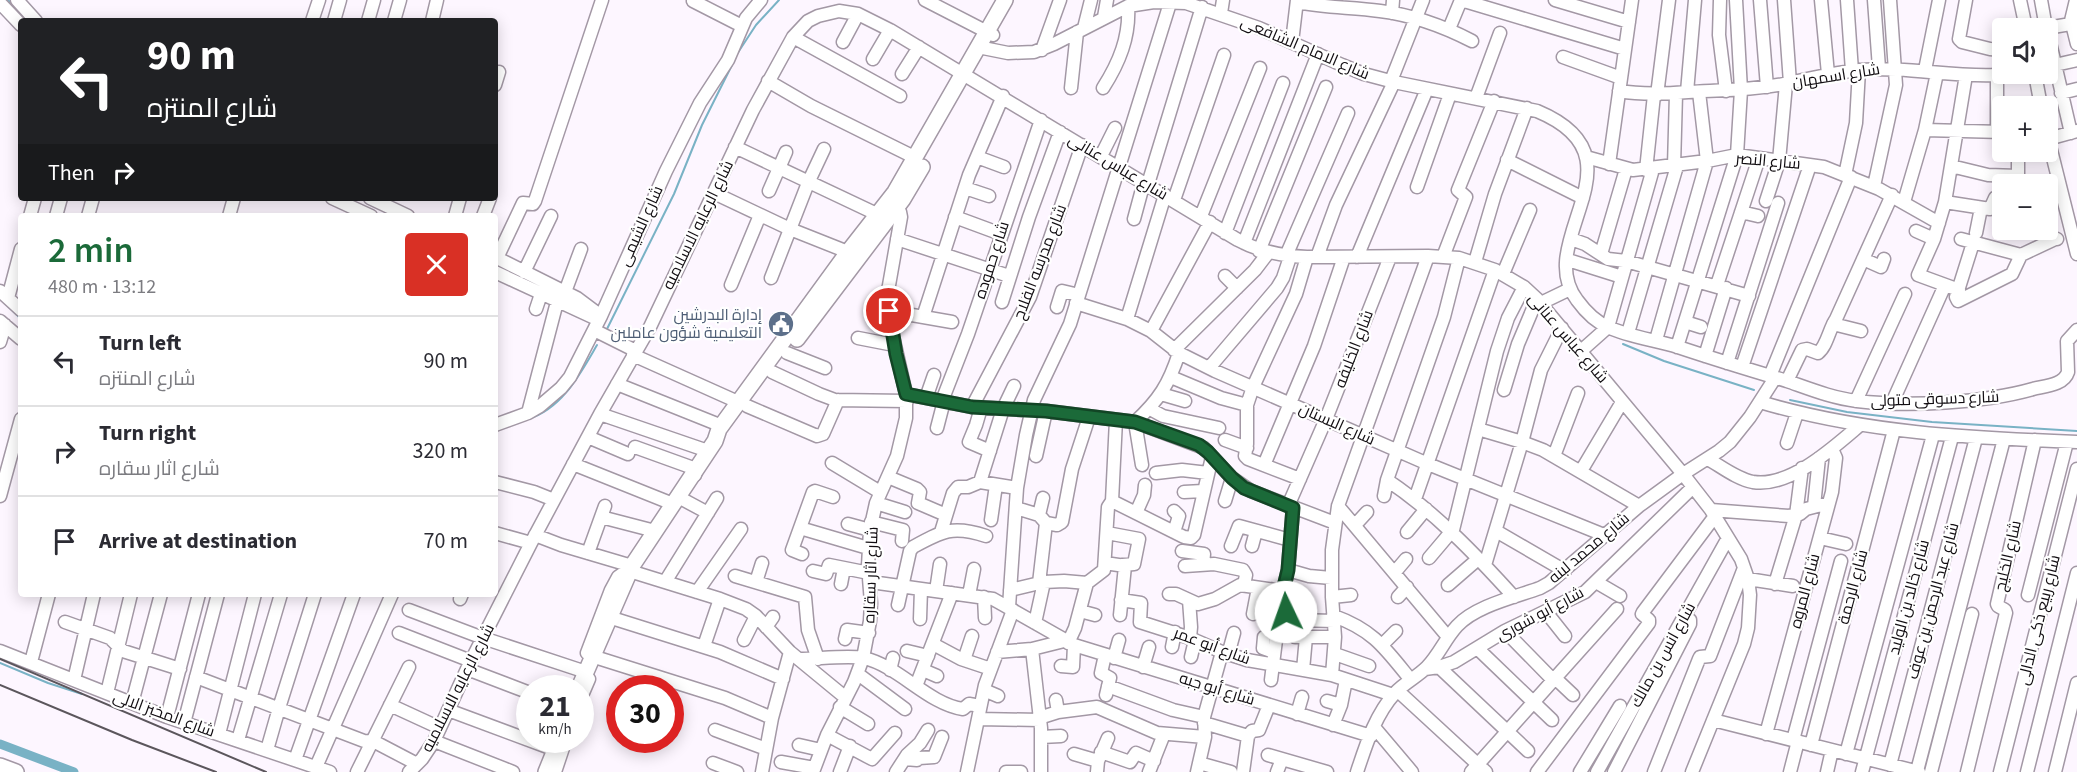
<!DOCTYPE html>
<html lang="en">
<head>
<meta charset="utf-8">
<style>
  body { margin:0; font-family:"Source Sans 3",Cairo,sans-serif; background:#f2f2f3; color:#2b2b33; height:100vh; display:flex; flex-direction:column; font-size:22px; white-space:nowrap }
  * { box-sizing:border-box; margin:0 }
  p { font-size:20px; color:#7c7c81 }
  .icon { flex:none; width:33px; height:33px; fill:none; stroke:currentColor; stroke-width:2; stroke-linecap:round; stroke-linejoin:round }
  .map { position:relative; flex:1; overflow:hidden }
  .sheet { position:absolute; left:18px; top:213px; width:480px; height:384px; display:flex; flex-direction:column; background:#fff; border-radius:6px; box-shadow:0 3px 15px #0003 }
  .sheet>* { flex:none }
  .banner { position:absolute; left:18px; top:18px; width:480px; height:183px; border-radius:6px; box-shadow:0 3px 15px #0003; background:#202124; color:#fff; overflow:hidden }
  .buttons { position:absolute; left:1992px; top:18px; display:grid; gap:12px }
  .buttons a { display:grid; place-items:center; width:66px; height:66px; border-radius:6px; background:#fff; box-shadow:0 3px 15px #0003; font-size:30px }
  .speed { position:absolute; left:516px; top:675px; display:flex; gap:12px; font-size:30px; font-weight:700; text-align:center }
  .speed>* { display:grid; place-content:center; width:78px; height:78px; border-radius:50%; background:#fff; box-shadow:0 3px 15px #0003; line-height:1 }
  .speed small { font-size:15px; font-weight:400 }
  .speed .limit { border:9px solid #d22; background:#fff; color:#111 }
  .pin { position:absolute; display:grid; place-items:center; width:51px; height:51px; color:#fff; margin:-26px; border:3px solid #fff; border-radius:50%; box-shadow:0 2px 6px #0007 }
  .me { position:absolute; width:66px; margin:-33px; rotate:357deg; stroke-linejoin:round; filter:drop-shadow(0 0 4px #0008) }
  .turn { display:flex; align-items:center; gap:21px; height:126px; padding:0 30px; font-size:27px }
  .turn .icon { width:78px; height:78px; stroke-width:2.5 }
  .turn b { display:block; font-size:42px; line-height:51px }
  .then { display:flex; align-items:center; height:57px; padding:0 30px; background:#0003; gap:12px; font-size:22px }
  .round { display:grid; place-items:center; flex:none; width:63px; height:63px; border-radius:6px; background:#f2f2f3 }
  .summary { display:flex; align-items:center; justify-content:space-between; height:102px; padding:0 30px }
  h1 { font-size:36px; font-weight:600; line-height:45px; color:#1b6a39 }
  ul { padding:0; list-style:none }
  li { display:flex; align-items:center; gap:18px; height:90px; padding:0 30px; border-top:2px solid #e1e1e2 }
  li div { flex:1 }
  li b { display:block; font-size:22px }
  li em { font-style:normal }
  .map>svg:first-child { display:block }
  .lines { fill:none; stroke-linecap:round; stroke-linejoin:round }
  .stream { stroke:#79b2c5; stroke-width:2 }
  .canal { stroke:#79b2c5; stroke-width:9 }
  .minor-casing { stroke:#a398a5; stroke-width:15 }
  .major-casing { stroke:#a398a5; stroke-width:18 }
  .minor { stroke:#fff; stroke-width:12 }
  .major { stroke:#fff; stroke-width:15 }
  .rail { stroke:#5b565c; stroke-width:2 }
  .route-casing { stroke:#124525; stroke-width:15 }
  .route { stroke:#1b6a39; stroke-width:10 }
  .labels { text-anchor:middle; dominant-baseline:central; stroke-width:4.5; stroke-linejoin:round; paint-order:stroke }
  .street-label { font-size:16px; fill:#110d11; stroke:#fff }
  .service-label { font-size:16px; fill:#4e5e75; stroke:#fff; text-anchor:end }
</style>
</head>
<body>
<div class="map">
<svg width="2077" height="772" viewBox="0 0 2077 772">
  <rect width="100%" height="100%" fill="#fdf6ff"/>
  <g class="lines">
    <path class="stream" d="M8,0L27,20
      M737,54L756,25L779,0
      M2,300L21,319
      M607,329L674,194L702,125L732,65
      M1623,344L1664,361L1754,390
      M1790,400L1847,412L1932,422L2077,431
      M528,419C562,409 580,374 597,345
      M0,663L48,683L82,694"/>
    <path class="canal" d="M0,744L74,772"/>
    <g class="minor-casing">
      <path id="minor" d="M17,0L36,21
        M925,0L993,35
        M1555,0L1629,22
        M1720,0L1719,35L1726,91
        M1760,0L1767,87
        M1784,0L1790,83
        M1821,0L1828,74
        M1847,0L1852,71
        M1874,0L1879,68
        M1966,0L1959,39L1962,42L1990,49L2002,50
        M2020,0L2026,28
        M2041,0L2046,28
        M693,1L742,26
        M1297,2C1325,8 1352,7 1380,11C1413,15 1443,26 1472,41
        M0,3L21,25
        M1221,13L1223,0
        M1392,13L1393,0
        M1104,17L1107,0
        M312,21L319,0
        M334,21L340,0
        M368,21L374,0
        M394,21L400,0
        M432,21L437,0
        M2072,24L2077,44
        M2070,25L2076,0
        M1084,28L1091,0
        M2047,28L2077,23
        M1449,29L1461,0L1625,49
        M2048,34L2071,133
        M793,37L900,96
        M843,42L858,14
        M1292,42L1297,0
        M978,47L1008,53L1034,52L1054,44L1128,6L1154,2L1186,3L1259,28L1342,65L1364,74L1394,82L1537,111C1650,158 1531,240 1577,300C1585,311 1596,322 1608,327C1629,337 1656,340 1678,347C1714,359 1750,370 1787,381C1810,389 1832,398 1857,401C1907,407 1984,403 2033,389C2045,386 2064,385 2068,372L2067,341L2077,330
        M1042,50L1060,0
        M1563,57L1621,78
        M873,59L890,30
        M2055,65L2077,60
        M1925,70L1939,0
        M902,74L919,47
        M2035,74L2041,106
        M768,81L811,106L916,158
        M1391,81L1423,0
        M495,85L499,72
        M1071,88L1077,32
        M1103,88C1119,63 1130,37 1128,6
        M1619,91C1643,95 1664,94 1688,92C1722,90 1755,90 1789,83C1813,78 1837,72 1861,70C1906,66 1950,77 1995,75L1997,78V132
        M1687,92L1695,0
        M2061,93L2077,89
        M1657,95L1669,0
        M1476,98L1500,33
        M1925,130L2002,132
        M2048,138L2077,254
        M2048,139L2077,131
        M735,147L883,217
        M2018,152V176
        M1101,156L1115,128
        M977,157L1004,167
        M1586,157L1633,170L1707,161L1737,155L1824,167L1879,189L1939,223
        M1507,160L1583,198
        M1609,164L1632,0
        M1674,166L1676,94
        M1951,166L1988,175L2018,176L2024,184
        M1646,170L1654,95
        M1845,175L1856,123L1859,70
        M1148,184L1202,7
        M1874,186L1896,85L1890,0
        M1417,187L1450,94
        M965,188L989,196
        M769,191L786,152
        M714,193L790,229L848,252
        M332,198L371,216
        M370,198L408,216
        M1174,200L1224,55
        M1766,201L1779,161L1786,84
        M1904,202L1925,130L1937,73
        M1945,202L1990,209L1995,198L2002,197
        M1741,212L1758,216
        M30,216L35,198
        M56,216L61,198
        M88,216L93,198
        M229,216L234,198
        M455,216L460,198
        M483,216L490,198
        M1201,216L1260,68
        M955,217L1001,234
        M1134,219L1144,182
        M2030,230L2057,239
        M1916,231L1934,239
        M1225,233L1283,83
        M1976,233L1981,208
        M897,239L1009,276
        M1571,239L1585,244L1608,259L1626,261L1749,296
        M1961,239L2021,255
        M1244,243L1318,54
        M1973,243L1956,297L1958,301L2012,274L2021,255L2055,239
        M1259,251L1326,87
        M1601,254L1626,169
        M1286,256L1348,113
        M495,257L577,298L601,316
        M1317,257L1336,205L1394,82
        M1357,257L1427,89
        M1443,257L1466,197L1458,190L1494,101
        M497,258L523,203L533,204L535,201L602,0
        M1863,259L1881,267L1884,259
        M1568,260L1622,277
        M1475,262L1495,194L1527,108
        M495,272L599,320
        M524,272L551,216
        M1503,274L1530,210
        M1225,276L1237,288
        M771,278L808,183L824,149
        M731,285L760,215
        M1717,285L1759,158
        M1959,290L1918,275L1934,239L1945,202L1966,75
        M0,291L21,310
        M565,292L581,249
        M8,298L21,249
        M1002,302L1029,217L1060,132
        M1076,303L1127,319L1151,331L1179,353L1215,371L1428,464L1604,535
        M1541,303L1570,289
        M1057,307L1062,291L1079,295
        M536,309L541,294
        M889,311L952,322
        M923,317L969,175L1003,96
        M1127,319L1165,195
        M0,321L21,339
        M1685,322L1701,327
        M1833,324L1861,331
        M594,330L636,351
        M1151,331L1210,222
        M1628,333L1677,166
        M858,338L894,345
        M1656,340L1707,161L1699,92
        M0,342L5,325
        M1677,347L1737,155L1741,90L1736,0
        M1174,350L1255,270L1268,253
        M1581,351L1608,327L1653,169
        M787,353L825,368
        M633,355L738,402
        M1705,356L1726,288
        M1727,363L1778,203
        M1742,367L1810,165
        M1209,368L1277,288L1283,278L1290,257
        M772,372L819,394L835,400L907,401
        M1770,376L1851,177
        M1171,377L1221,398L1247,405
        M1787,381L1802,350L1807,349L1818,353C1827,346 1829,329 1836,319L1892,195
        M617,384L722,426
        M1504,390L1518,344L1537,299
        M906,394L972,407L1046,411L1135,422L1204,448L1232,478L1251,491L1335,523
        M1161,394L1185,401
        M926,398L934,375
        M942,401L968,334L1041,120
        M1856,401L1905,294
        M1760,402C1864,433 1970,438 2077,442
        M1892,403L1945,285
        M747,406L817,436L823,434L838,400
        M972,407L1030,297L1082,145
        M981,408L976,425L969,442L990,451
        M1150,409L1163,416L1219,428
        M528,413L557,302
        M600,414L708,451
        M495,425L528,413L540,406L561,388L570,377L601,316L666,171L700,103L728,60L746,18L761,0
        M937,428L944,401
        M1478,429L1522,442L1543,450L1639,506
        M588,437L628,454
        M1225,440L1247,448
        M1787,443L1797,413
        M635,447L696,469L695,475
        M1036,456L1046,411
        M1554,456L1578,393
        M1708,459C1722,467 1737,479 1753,482C1790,488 1834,447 1860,425
        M832,463L880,492
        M573,464L673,504
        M1142,465L1135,422C1159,400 1169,384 1179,353
        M1264,465L1314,346L1344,257
        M1581,471L1622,402
        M1156,473L1182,470L1208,473
        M888,477L917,489L920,492L918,503L946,515
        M1300,479L1248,459L1245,456L1247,444V405L1253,387L1296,294L1307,257
        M1387,480C1435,512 1476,555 1514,597
        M495,482L534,492L554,500
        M980,482L1003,409L1014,386
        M1184,492L1203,491
        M0,496L21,419
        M1384,496L1387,480L1444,317L1459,258
        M682,499L708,513
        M1415,499L1495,270
        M1112,501L1184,537L1191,538L1194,535L1212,457
        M1225,501L1232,478
        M876,503L905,512
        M1288,506L1326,419L1390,257
        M1338,506L1448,637
        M1814,506L1819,458
        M1016,508L1039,515L1046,523L1057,525L1062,522L1072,469L1089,417
        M1711,510L1789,516L1800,514L1806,509L1829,503
        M1136,513L1144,495L1145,485
        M1039,515L1043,498
        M601,517L655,531
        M991,520L996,485
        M871,522L903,530L902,541
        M848,524L870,530
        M1356,524L1367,512
        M800,528L868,548
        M1496,531L1565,571
        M941,532L953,493L958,487H968L980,482L1017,488
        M1174,532L1179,516L1174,511
        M1407,532L1426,509
        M495,533L531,543
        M1107,533L1139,539L1134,564L1123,565
        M1452,534L1497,351L1508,318L1524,287
        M535,535L561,545L632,566
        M1820,538L1846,544
        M1231,546L1239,526L1290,540
        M1252,546L1256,531
        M1182,551L1204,554L1203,564
        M588,553L605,506
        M802,554L792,550L813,492L815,491L833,497
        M1429,558L1451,532
        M1105,563L1125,566L1120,615
        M1485,565L1522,442L1541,370L1562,328
        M1185,566L1214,564L1243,570L1246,575L1244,585
        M1288,570L1309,576L1331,578
        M813,571L826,574L829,565L869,573
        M1395,572L1406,559
        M636,573L720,599L746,609L756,616L790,652L846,698
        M735,576L805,597L808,630L818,659
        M1748,579L1793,586
        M665,582L717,498
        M756,582L762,563
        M871,582L993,599L1074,645L1371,736
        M1596,582L1620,596
        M1039,583L1046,523
        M841,584L844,568
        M1775,584L1796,515L1802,468
        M1448,585L1478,559
        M1010,590L1044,582L1064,581L1087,583L1104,570L1108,507L1112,501L1116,420
        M936,591L940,564
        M697,592L741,529
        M1169,594H1176L1198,604L1215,599L1240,585L1283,591L1288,570L1293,508
        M969,595L974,569
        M2028,595L2067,442
        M984,597L985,618
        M1332,597L1351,595
        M1398,597L1407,587
        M460,599L462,594
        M1121,600L1141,603L1140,622L1190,638L1222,652L1247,660L1332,675L1393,695
        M1189,600L1191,627L1190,638
        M898,605L910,551L913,547C942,531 953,525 986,536
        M1009,607L1017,488L1026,435L1034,400L1070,324L1171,0
        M409,610L483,638L580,670
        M1080,611L1095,615
        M1277,612H1285L1290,608V599L1286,597L1283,591
        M1546,612L1565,636
        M1253,614L1258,588
        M1334,616C1373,630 1385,648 1410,679
        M615,619L720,652L783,679
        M920,619L921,589
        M1296,620L1334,621
        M65,622L110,638L123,651L180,669
        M1035,623L1044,582
        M766,627L773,617
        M1505,631L1553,680
        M399,633L471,661
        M1264,637L1263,648L1274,652
        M1295,637H1335
        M845,639L847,630L869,633
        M744,640L756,616
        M1068,643L1075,628L1087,583
        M933,644L961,659L991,669
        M1382,645L1396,631
        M704,646L720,599
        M1172,647L1175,632
        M1477,648L1552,720
        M1032,649L1041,728V772
        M0,651L167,717L330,772
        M907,651L928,656
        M997,652L1032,649L1064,641
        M587,653L611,590L618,577L631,568
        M1335,654L1369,666
        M1105,655L1101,673L1110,678L1106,695
        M1228,655L1234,633
        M1191,657L1195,640
        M598,658L725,698L772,718
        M1114,658L1119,640
        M799,659C817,659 848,655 864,658C899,666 928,704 963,709L969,704L980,706
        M964,660L972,636
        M31,662L49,594
        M1061,666L1073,667L1074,645
        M1143,667L1149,647
        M1439,667L1528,751
        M467,669L530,693
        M1425,669L1439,667L1454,662L1505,631L1585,592L1693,487
        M890,670L893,658
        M923,670L937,676
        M1303,670L1306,637
        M858,674L905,709
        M1332,675L1335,637L1332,597V550L1338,506L1428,256
        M196,677L364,741L375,742L417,764
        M1555,678L1573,695
        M74,680L94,594
        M1271,680L1277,632
        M916,686L952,593
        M1108,686L1173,710L1204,717
        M984,690L998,696
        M1398,691L1486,772
        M107,693L131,594
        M580,700L589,679
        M1056,700L1058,712
        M1327,701L1341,705
        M132,703L161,594
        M390,705L440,728
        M840,707L868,724
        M448,710L550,748
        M1297,714L1302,697
        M167,717L199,594
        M1039,718L1058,712L1097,707L1157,733L1205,737
        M978,719L1040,720
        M1713,720L1919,772
        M184,723L218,594
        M1204,723L1248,736L1243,772
        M1333,725L1341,705L1346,680
        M1374,727L1412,772
        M715,730L766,749
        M219,734L255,594
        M1766,734L1832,492L1836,458L1832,449
        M827,735L872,759L895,733
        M1248,736L1252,731L1259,730L1269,705
        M1041,737L1061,736
        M238,740L281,594
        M1793,740L1841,561
        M434,741L513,772
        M799,745L821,750
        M1811,745L1894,430
        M267,750L279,708L315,594
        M1101,752L1130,762L1136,753L1154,761
        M1074,754L1098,761
        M1846,754L1933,435
        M1268,755L1327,772
        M905,759L917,760L919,758L934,757L942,737
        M295,760L354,594
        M781,762L814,768
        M713,763L737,772
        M1199,763L1231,772
        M1890,765L1976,438
        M316,767L392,594
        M1917,771L2004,439
        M357,772L409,667
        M409,772L422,759L434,741L467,669L531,543L600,414L650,327L753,110L793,37L808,21L818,16L839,11L858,14L890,30L1238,240C1260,252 1282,256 1307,257L1428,256L1459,258L1495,270L1524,287L1537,299L1683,474L1711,510L1741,559L1748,579L1750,595L1748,628L1744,644L1692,772
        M555,772L563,748
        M762,772L772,718L790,652
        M813,772L827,735L854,682L863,658L870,621L871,603L868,566L870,530L876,503L897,456L906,418V394L892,332L888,291L901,217L900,212L893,201
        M840,772L850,746
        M896,772L907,755L920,743L928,730
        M967,772L985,685L1013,610
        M1006,772H1021
        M1097,772L1098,761L1108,738
        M1149,772L1164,734
        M1197,772L1205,737L1204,717L1222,652
        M1277,772L1282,759
        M1357,772C1366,745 1375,715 1395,693C1404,683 1417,677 1427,667C1439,655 1445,639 1457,626C1475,606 1515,597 1540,588L1549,583L1639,506L1683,474L1719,451L1730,442L1750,417L1775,378
        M1471,772L1617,609
        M1537,772L1649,623V620L1642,614L1643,612L1715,516
        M1580,772L1620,706
        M1597,772L1728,538
        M1614,772L1690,624V620L1684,617
        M1654,772L1699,659L1700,657L1710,656L1744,568
        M1790,772L1798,741
        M1827,772L1832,750
        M1862,772L1952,437
        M1931,772L1972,614
        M1967,772L2006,613L2005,610L1998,606L1997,604L2035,440
        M2000,772L2077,469
        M2027,772L2077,573
        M2055,772L2077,683"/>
    </g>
    <g class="major-casing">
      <path id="major" d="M797,339L903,199L922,167
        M579,688L632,566L715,441L719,429L848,252L895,192L1005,0
        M0,766L16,772
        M546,772L559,740"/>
    </g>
    <use href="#minor" class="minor"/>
    <use href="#major" class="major"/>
    <path class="rail" d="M0,659L266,772
      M0,685L132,740L216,772"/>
  </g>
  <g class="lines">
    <g class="route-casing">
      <path id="route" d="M889,311L896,354L906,394L972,407L1046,411L1135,422L1199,445L1208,452L1232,478L1244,488L1293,508L1288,570L1283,591L1286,597L1290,599V608L1287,609L1286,612"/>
    </g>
    <use href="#route" class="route"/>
  </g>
  <defs>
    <g id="civic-disc" transform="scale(1.35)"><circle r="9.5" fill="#5c6f8a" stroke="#fff"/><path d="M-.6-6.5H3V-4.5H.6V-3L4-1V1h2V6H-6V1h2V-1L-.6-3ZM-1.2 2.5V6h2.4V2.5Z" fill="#fff"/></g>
  </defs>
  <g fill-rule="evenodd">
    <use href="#civic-disc" x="781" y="324"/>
  </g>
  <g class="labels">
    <g class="street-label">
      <text transform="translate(1305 48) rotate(23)">شارع الامام الشافعى</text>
      <text transform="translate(1836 76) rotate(-9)">شارع اسمهان</text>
      <text transform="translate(1768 161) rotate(5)">شارع النصر</text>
      <text transform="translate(1118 167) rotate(31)">شارع عباس عنانى</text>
      <text transform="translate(698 225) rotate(-64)">شارع الرعايه الاسلاميه</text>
      <text transform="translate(641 226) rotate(-66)">شارع الشيمى</text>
      <text transform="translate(992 260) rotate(-72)">شارع حموده</text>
      <text transform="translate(1040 262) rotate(-69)">شارع مدرسه الفلاح</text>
      <text transform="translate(1568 338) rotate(49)">شارع عباس عنانى</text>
      <text transform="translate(1354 349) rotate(-69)">شارع الخليفه</text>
      <text transform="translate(1935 399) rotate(-2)">شارع دسوقى متولى</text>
      <text transform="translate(1337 424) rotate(24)">شارع البستان</text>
      <text transform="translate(1589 548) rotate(-40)">شارع محمد لبنه</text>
      <text transform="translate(2008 556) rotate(-77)">شارع الخليج</text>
      <text transform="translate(871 575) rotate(-88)">شارع اثار سقاره</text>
      <text transform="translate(1853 587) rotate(-75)">شارع الرحمة</text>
      <text transform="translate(1805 591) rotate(-75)">شارع المروه</text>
      <text transform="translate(1909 597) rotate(-75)">شارع خالد بن الوليد</text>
      <text transform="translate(1933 601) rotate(-75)">شارع عبد الرحمن بن عوف</text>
      <text transform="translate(1540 614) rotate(-28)">شارع أبو شورى</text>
      <text transform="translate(2039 620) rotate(-76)">شارع ربيع ذكى الدالى</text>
      <text transform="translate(1212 646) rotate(20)">شارع أبو عمر</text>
      <text transform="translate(1663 655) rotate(-61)">شارع انس بن مالك</text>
      <text transform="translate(458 688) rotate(-63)">شارع الرعايه الاسلاميه</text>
      <text transform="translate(1217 689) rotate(17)">شارع أبو جبه</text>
      <text transform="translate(164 714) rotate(20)">شارع المخبز الالى</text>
    </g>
    <g class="service-label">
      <text x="762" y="315">إدارة البدرشين<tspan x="762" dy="18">التعليمية شؤون عاملين</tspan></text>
    </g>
  </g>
</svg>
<div class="buttons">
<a><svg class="icon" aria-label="sound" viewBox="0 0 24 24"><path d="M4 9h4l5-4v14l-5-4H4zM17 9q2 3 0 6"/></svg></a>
<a>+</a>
<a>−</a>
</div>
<div class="speed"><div>21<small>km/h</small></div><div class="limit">30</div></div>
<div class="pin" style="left:889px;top:311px;background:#d93025"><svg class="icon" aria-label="arrive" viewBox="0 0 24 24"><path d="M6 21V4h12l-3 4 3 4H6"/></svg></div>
<svg class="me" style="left:1286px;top:612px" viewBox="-20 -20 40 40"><circle r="19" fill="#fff"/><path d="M0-13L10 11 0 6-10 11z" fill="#1b6a39"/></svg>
<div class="banner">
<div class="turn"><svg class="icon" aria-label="left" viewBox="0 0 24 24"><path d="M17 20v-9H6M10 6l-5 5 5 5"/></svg><div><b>90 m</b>شارع المنتزه</div></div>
<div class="then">Then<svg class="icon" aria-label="right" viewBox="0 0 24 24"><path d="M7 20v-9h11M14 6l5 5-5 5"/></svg></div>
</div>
<section class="sheet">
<div class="summary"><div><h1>2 min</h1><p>480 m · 13:12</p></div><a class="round" style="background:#d93025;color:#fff"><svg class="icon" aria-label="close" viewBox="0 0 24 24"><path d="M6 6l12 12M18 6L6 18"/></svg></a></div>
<ul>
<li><svg class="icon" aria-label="left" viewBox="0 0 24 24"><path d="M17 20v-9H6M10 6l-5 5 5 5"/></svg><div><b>Turn left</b><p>شارع المنتزه</p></div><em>90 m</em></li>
<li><svg class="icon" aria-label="right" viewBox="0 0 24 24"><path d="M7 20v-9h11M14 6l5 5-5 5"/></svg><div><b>Turn right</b><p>شارع اثار سقاره</p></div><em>320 m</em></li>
<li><svg class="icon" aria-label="arrive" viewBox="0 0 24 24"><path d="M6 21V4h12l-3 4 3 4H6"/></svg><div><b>Arrive at destination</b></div><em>70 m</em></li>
</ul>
</section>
</div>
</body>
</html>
